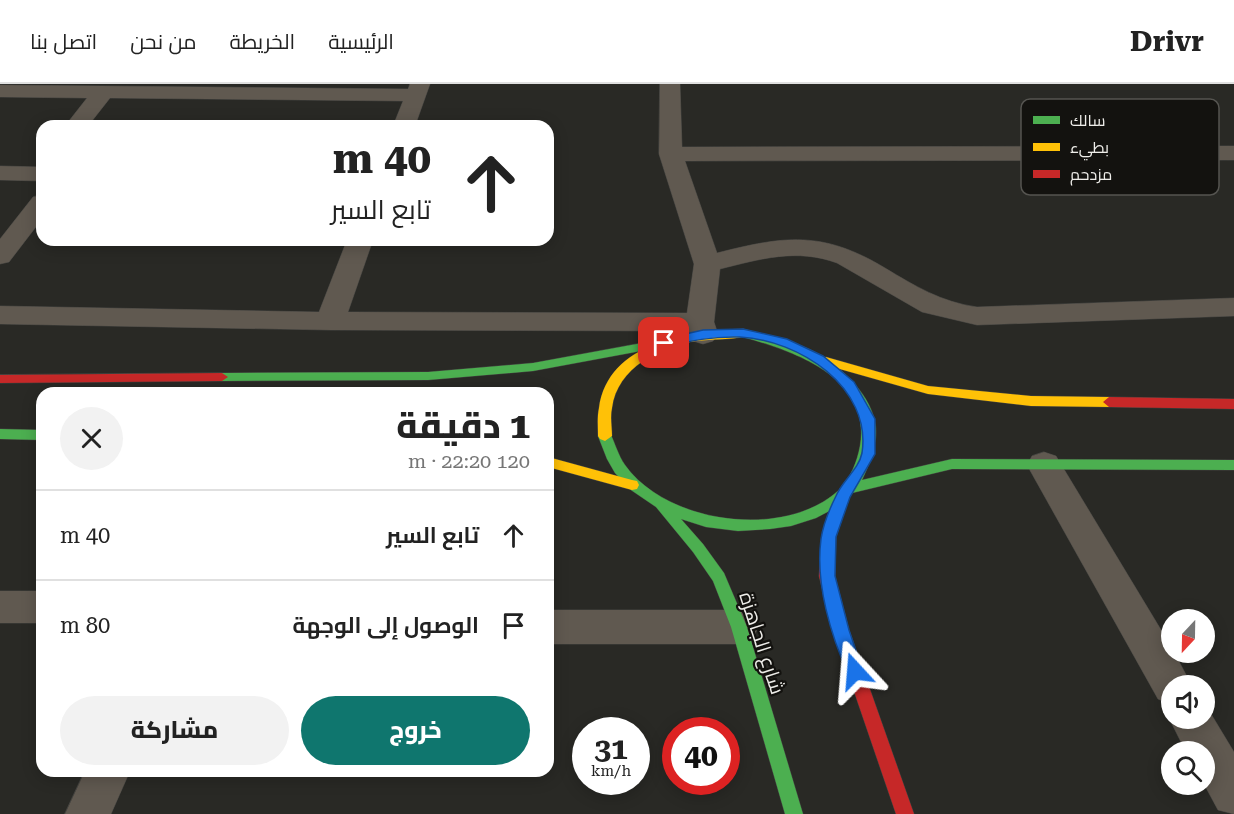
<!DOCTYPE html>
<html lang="ar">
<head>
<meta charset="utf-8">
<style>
  body { margin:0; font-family:"Roboto Serif",Cairo,serif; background:#f2f2f2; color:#222; direction:rtl; height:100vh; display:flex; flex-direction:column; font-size:22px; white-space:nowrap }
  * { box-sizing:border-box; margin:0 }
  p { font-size:20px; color:#767676 }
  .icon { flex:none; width:33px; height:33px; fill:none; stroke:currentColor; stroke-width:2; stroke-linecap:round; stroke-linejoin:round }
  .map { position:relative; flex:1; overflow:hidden; direction:ltr }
  .side { position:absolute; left:36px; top:303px; width:518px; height:390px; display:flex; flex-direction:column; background:#fff; border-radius:18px; box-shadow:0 3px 15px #0003; direction:rtl }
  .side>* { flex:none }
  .guide { position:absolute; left:36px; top:36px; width:518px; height:126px; border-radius:18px; box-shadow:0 3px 15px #0003; direction:rtl; background:#fff; color:#222; overflow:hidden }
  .needle { width:39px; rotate:202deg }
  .controls { position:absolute; left:1161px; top:525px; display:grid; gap:12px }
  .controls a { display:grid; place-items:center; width:54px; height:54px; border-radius:50%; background:#fff; box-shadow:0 3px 15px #0003; font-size:30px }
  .speed { position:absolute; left:572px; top:633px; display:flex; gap:12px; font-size:30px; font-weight:700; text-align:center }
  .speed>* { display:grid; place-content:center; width:78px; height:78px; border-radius:50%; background:#fff; box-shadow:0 3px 15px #0003; line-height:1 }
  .speed small { font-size:15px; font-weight:400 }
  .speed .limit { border:9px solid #d22; background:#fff; color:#111 }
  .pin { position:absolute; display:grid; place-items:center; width:51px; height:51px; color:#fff; margin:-26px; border-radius:12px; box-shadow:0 3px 9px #0006 }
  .me { position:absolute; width:66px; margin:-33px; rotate:341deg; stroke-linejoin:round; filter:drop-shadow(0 0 4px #0008) }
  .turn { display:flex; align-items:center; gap:21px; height:126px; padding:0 24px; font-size:27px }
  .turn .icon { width:78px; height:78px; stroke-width:2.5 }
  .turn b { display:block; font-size:42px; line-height:51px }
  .round { display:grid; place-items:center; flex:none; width:63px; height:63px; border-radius:32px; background:#f2f2f2 }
  .headline { display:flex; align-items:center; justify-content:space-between; height:102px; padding:0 24px }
  h1 { font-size:36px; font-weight:800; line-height:45px }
  .button { display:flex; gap:12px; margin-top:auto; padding:12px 24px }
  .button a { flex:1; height:69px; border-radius:36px; background:#0f766e; color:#fff; font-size:24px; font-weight:800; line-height:69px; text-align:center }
  .button a+a { background:#f2f2f2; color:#222 }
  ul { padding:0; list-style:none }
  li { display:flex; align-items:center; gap:18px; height:90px; padding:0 24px; border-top:2px solid #e0e0e0 }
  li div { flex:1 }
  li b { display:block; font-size:22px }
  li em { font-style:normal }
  header { display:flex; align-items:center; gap:36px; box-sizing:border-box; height:84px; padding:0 30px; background:#fff; border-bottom:2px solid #e0e0e0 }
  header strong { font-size:28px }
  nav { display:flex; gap:33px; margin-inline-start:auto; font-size:21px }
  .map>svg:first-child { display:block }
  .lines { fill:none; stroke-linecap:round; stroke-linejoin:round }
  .street-casing { stroke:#444441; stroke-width:1 }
  .fast-casing { stroke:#444441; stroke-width:1 }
  .slow-casing { stroke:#444441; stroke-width:1 }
  .jam-casing { stroke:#444441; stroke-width:1 }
  .street { fill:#605950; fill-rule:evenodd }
  .fast { fill:#4caf50; fill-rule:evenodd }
  .slow { fill:#ffc107; fill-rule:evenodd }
  .jam { fill:#c62828; fill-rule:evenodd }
  .route { fill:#1a73e8; stroke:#114b97; stroke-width:1.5 }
  .labels { text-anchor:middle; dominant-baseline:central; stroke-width:4.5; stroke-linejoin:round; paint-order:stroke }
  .near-street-label { font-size:20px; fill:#eeede9; stroke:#13120f }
  .key { fill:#13120f; stroke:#555450; stroke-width:1.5 }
  .key-label { font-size:16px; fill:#eeede9 }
</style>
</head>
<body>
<header>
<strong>Drivr</strong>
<nav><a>الرئيسية</a><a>الخريطة</a><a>من نحن</a><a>اتصل بنا</a></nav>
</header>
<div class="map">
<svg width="1234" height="730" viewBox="0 0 1234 730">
  <rect width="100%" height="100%" fill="#292925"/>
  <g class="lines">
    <g class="street-casing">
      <path id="street" d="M410,0H430L415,42H393L403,17L110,14L88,42H65L87,14L0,13V1L408,5Z
        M660,0H680L682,63L1234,62V76L685,77L717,169C784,152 822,146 885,184C915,202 941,218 977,223L1234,214V232L977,241L922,228L837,179C797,164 760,175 720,185L714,238L718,250L713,257L703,260L693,257L688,247L330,246L0,240V222L319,228L347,156H373L348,228L687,229L694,180L659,70Z
        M0,82L42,83V97L0,96Z
        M42,111V135L9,178L0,180V155L33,113Z
        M1044,368L1056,372L1172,564V568H1174L1192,602H1172V621L1158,615L1027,381L1032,372Z
        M0,507H42V539H0Z
        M548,526H739L753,531L758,543L753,555L739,560H548Z
        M1205,620L1234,668V730L1218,726L1204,700V668H1186L1169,634L1172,628V634H1204Z
        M85,687H130L111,730H65Z"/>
    </g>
    <g class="fast-casing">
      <path id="fast" d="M743,245C765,251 788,256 809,265C836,278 869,307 875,338C879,357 870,379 862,396L952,375L1234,376V386L952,385L852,409L833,425L816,434L791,442L770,445L738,447L706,443L681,435L703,460L724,489L747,543L803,730H785L731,543L713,497L693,468L656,423L631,406L615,389L607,375L598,352L605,347L610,349C615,359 618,371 625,381C667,440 785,456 839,406C851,393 857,378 860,362C872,292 791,266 739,252L737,249L739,246Z
        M653,257L657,258L659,261L657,264L533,287L428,296L222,297L216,293L222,289L428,288L533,279Z
        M0,345L42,346V356L0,355Z"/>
    </g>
    <g class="slow-casing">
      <path id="slow" d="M743,245L747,246L749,249L747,252C731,256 713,255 696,257C660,262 617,284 612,324C610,333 612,343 612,352L605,357L600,355L598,352C598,343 597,333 599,324C608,258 689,247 743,245Z
        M826,273L928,302L1031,312L1109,313L1115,318L1109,323L1031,322L928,310L822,280L820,277L822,274Z
        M548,373L632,396L637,397L639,401L637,405L632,406L548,383Z"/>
    </g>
    <g class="jam-casing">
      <path id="jam" d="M222,289L228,293L222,297L0,299V291Z
        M1109,313L1234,315V325L1109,323L1103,318Z
        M843,406L848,407L850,411L836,453L835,492L849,546L914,730H896L833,546L819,492L822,453L836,411L838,407Z"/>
    </g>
    <use href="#street" class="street"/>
    <use href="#fast" class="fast"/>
    <use href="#slow" class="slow"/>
    <use href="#jam" class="jam"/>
  </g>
  <path class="route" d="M743,245L787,255L823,272L854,298L875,335V370L850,413L836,453L835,492L849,546L863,587L861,592L855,595L849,592C831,552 815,500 821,455C823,441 830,424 836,412C842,397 859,385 862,369C872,303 799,256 740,253C713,252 690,257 664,263L658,259L659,256L703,246Z"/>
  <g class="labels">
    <g class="near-street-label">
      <text transform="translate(762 559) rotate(72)">شارع الجاهزة</text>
    </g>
  </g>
  <rect x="1021" y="15" width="198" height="96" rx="9" class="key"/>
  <rect x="1033" y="32" width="27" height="8" fill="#4caf50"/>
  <rect x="1033" y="59" width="27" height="8" fill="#ffc107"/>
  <rect x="1033" y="86" width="27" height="8" fill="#c62828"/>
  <g class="key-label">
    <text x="1070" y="42">سالك</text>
    <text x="1070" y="69">بطيء</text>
    <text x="1070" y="96">مزدحم</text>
  </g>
</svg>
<div class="controls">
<a><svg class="needle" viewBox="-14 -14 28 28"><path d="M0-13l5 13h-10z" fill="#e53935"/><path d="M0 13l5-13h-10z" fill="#767676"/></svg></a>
<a><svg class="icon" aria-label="sound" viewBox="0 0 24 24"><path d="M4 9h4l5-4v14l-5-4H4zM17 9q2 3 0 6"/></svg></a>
<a><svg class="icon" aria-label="search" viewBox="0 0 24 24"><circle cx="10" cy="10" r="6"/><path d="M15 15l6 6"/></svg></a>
</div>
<div class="speed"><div>31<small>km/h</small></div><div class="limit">40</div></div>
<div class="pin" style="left:664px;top:259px;background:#d93025"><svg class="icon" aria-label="arrive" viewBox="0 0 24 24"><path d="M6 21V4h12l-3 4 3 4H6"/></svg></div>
<svg class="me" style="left:855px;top:587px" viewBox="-20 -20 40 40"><path d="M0-17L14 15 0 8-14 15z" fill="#1a73e8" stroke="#fff" stroke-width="4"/></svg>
<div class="guide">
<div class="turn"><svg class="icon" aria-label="ahead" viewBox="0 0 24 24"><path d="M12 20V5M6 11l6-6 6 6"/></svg><div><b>40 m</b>تابع السير</div></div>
</div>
<section class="side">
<div class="headline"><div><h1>1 دقيقة</h1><p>120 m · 22:20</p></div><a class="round"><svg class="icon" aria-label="close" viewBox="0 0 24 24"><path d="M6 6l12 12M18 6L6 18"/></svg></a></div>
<ul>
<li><svg class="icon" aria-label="ahead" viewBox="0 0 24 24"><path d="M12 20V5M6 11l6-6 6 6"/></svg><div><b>تابع السير</b></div><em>40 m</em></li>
<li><svg class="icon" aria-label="arrive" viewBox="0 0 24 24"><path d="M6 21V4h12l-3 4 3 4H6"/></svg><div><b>الوصول إلى الوجهة</b></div><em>80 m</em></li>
</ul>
<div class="button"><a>خروج</a><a>مشاركة</a></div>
</section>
</div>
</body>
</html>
